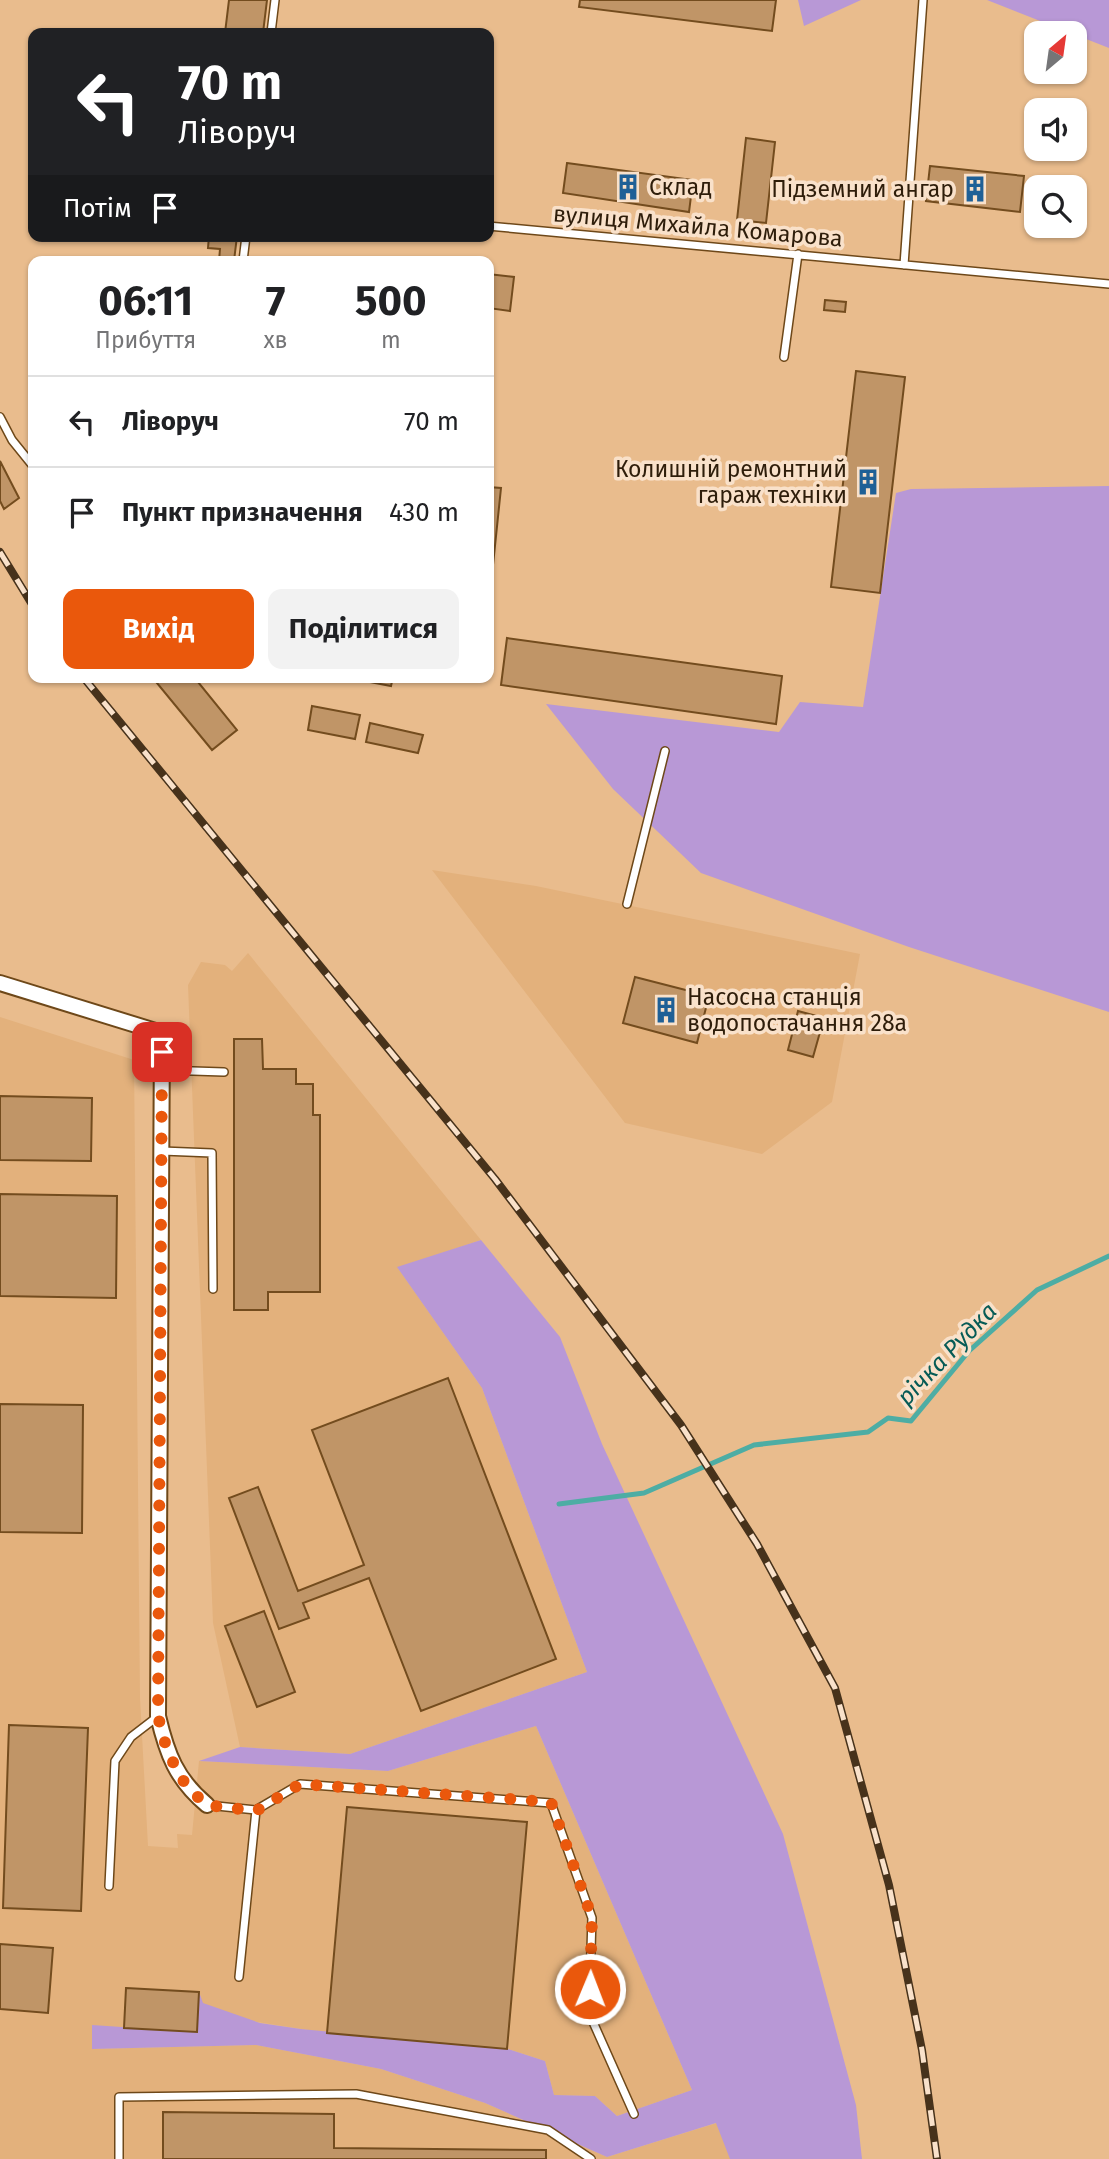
<!DOCTYPE html>
<html lang="uk">
<head>
<meta charset="utf-8">
<style>
  body { margin:0; font-family:"Fira Sans",sans-serif; background:#f2f2f2; color:#202124; height:100vh; display:flex; flex-direction:column; font-size:26px; white-space:nowrap }
  * { box-sizing:border-box; margin:0 }
  p { font-size:23px; color:#757577 }
  .icon { flex:none; width:38px; height:38px; fill:none; stroke:currentColor; stroke-width:2; stroke-linecap:round; stroke-linejoin:round }
  .map { position:relative; flex:1; overflow:hidden }
  .panel { position:absolute; left:28px; top:256px; width:466px; height:427px; display:flex; flex-direction:column; background:#fff; border-radius:14px; box-shadow:0 2px 5px #0004 }
  .panel>* { flex:none }
  .banner { position:absolute; left:28px; top:28px; width:466px; height:214px; border-radius:14px; box-shadow:0 2px 5px #0004; background:#202124; color:#fff; overflow:hidden }
  .needle { width:46px; rotate:29deg }
  .controls { position:absolute; left:1024px; top:21px; display:grid; gap:14px }
  .controls a { display:grid; place-items:center; width:63px; height:63px; border-radius:14px; background:#fff; box-shadow:0 2px 5px #0004; font-size:35px }
  .pin { position:absolute; display:grid; place-items:center; width:60px; height:60px; color:#fff; margin:-30px; border-radius:14px; box-shadow:0 4px 10px #0006 }
  .me { position:absolute; width:77px; margin:-38px; rotate:1deg; stroke-linejoin:round; filter:drop-shadow(0 0 5px #0008) }
  .turn { display:flex; align-items:center; gap:24px; height:147px; padding:0 35px; font-size:32px }
  .turn .icon { width:91px; height:91px; stroke-width:2.5 }
  .turn b { display:block; font-size:49px; line-height:60px }
  .then { display:flex; align-items:center; height:66px; padding:0 35px; background:#0003; gap:14px; font-size:26px }
  .eta { display:flex; justify-content:space-evenly; align-items:center; height:119px; text-align:center }
  .eta b { font-size:42px; font-weight:700; line-height:49px }
  .action { display:flex; gap:14px; margin-top:auto; padding:14px 35px }
  .action a { flex:1; height:80px; border-radius:14px; background:#ea580c; color:#fff; font-size:28px; font-weight:700; line-height:80px; text-align:center }
  .action a+a { background:#f2f2f2; color:#202124 }
  ul { padding:0; list-style:none }
  li { display:flex; align-items:center; gap:21px; height:91px; padding:0 35px; border-top:2px solid #e0e0e0 }
  li div { flex:1 }
  li b { display:block; font-size:26px }
  li em { font-style:normal }
  .map>svg:first-child { display:block }
  .built { fill:#e3b17c }
  .green { fill:#b898d6 }
  .lines { fill:none; stroke-linecap:round; stroke-linejoin:round }
  .stream { stroke:#4dada4; stroke-width:5 }
  .building { fill:#c09567; stroke:#734c1e; stroke-width:2 }
  .service-casing { stroke:#6e4819; stroke-width:10 }
  .minor-casing { stroke:#6e4819; stroke-width:18 }
  .service { stroke:#fff; stroke-width:7 }
  .minor { stroke:#fff; stroke-width:14 }
  .rail-casing { stroke:#47321b; stroke-width:8 }
  .rail { stroke:#f9e1ca; stroke-width:5; stroke-dasharray:16; stroke-linecap:butt }
  .route { stroke:#ea580c; stroke-width:12; stroke-dasharray:0 21.6 }
  .labels { text-anchor:middle; dominant-baseline:central; stroke-width:7; stroke-linejoin:round; paint-order:stroke }
  .poi-label { font-size:23px; fill:#2e1d0a; stroke:#f9e1ca; text-anchor:start }
  .street-label { font-size:23px; fill:#2e1d0a; stroke:#f9e1ca }
  .water-label { font-size:24px; font-style:italic; fill:#065b56; stroke:#f9e1ca }
</style>
</head>
<body>
<div class="map">
<svg width="1109" height="2159" viewBox="0 0 1109 2159">
  <rect width="100%" height="100%" fill="#e9bc8d"/>
  <path class="built" d="M432,870L536,886L860,954L832,1102L762,1154L625,1123Z
    M248,953L481,1240L398,1268L482,1388L587,1672L350,1754L240,1747L213,1623L188,985L201,962L225,965L232,971Z
    M0,1017L134,1060L140,1698L148,1846L178,1848L177,1834L192,1835L199,1761L388,1771L536,1726L692,2090L617,2116L595,2096L554,2095L545,2061L508,2049L327,2033L250,2021L92,2049L256,2045L381,2069L485,2103L607,2157L717,2123L731,2159H0Z"/>
  <path class="green" d="M798,0H861L804,26Z
    M987,0H1109V48Z
    M1109,486V1012L909,947L701,873L613,789L546,704L779,732L800,702L863,707L896,493L911,489Z
    M481,1240L560,1337L602,1444L783,1834L856,2105L862,2159H730L716,2123L607,2157L485,2103L381,2069L256,2045L92,2049V2025L196,2032L199,1992L203,2003L260,2023L301,2029L508,2049L545,2061L554,2095L595,2096L617,2116L692,2090L536,1726L388,1771L199,1761L240,1747L350,1754L587,1672L482,1388L397,1267Z"/>
  <g class="lines">
    <path class="stream" d="M559,1504L644,1493L754,1445L868,1432L888,1418L911,1421L969,1351L1037,1290L1109,1256"/>
  </g>
  <path class="building" d="M229,0H267L263,33H225Z
    M580,0H776L772,31L579,7Z
    M746,138L775,142L766,223L737,220Z
    M567,163L693,180L689,212L563,193Z
    M930,166L1024,176L1020,212L926,201Z
    M209,236H237L234,261H219L220,249L208,248Z
    M488,274L514,277L510,311L488,308Z
    M825,300L846,302L845,312L824,310Z
    M856,371L905,377L880,593L831,587Z
    M0,461L19,498L4,509L0,501Z
    M488,487L501,488L488,613Z
    M507,638L782,676L776,724L501,685Z
    M152,677H194L237,730L212,750Z
    M344,677H393L391,686Z
    M446,677H482V681Z
    M312,706L360,715L355,739L308,730Z
    M370,723L423,735L418,753L366,742Z
    M635,977L709,996L697,1043L623,1023Z
    M798,1011L824,1018L813,1057L788,1050Z
    M234,1039H262L263,1069H296V1084H313V1115H320V1292H268V1310H234Z
    M0,1096L92,1098L91,1161L0,1160Z
    M0,1194L117,1196L116,1298L0,1296Z
    M448,1378L556,1659L421,1711L369,1578L303,1603L309,1618L279,1629L229,1498L258,1487L298,1591L364,1565L312,1430Z
    M0,1404L83,1405L82,1533L0,1532Z
    M264,1611L295,1692L257,1707L225,1626Z
    M9,1725L88,1728L81,1911L3,1908Z
    M347,1807L527,1822L507,2049L327,2033Z
    M0,1944L53,1948L48,2013L0,2009Z
    M126,1988L199,1992L197,2032L124,2028Z
    M163,2112L334,2114V2148L546,2150V2159H163Z"/>
  <g class="lines">
    <g class="service-casing">
      <path id="service" d="M271,33L275,0
        M488,226L1109,284
        M243,261L246,236
        M904,265L923,0
        M784,357L798,254
        M0,417L12,440L33,466
        M627,904L665,751
        M162,1070L224,1072
        M162,1151L212,1153L213,1289
        M207,1805L256,1810L300,1784L551,1803L592,1918L589,2013L634,2114
        M109,1886L115,1761L131,1737L157,1717
        M239,1977L256,1810
        M119,2159V2097L356,2094L548,2130L591,2159"/>
    </g>
    <g class="minor-casing">
      <path id="minor" d="M0,983L162,1033L158,1716C167,1754 176,1779 207,1805"/>
    </g>
    <use href="#service" class="service"/>
    <use href="#minor" class="minor"/>
    <g class="rail-casing">
      <path id="rail" d="M0,552L33,606
        M83,677L495,1179L681,1425L757,1544L835,1688L889,1885L922,2050L937,2159"/>
    </g>
    <use href="#rail" class="rail"/>
  </g>
  <g class="lines">
    <path class="route" d="M162,1052L158,1716L164,1740L177,1772L190,1790L207,1805L256,1811L300,1784L551,1802L592,1918L590,1989"/>
  </g>
  <defs>
    <g id="building-bare" transform="scale(2.1)"><path d="M-4-6H4V6H1V3H-1V6H-4ZM-2.5-4.3h1.7v1.8h-1.7ZM.8-4.3h1.7v1.8H.8ZM-2.5-1h1.7V.8h-1.7ZM.8-1h1.7V.8H.8Z" fill="#1f6096" stroke="#f9e1ca" stroke-width="2.5" paint-order="stroke"/></g>
  </defs>
  <g fill-rule="evenodd">
    <use href="#building-bare" x="628" y="187"/>
    <use href="#building-bare" x="975" y="189"/>
    <use href="#building-bare" x="868" y="482"/>
    <use href="#building-bare" x="666" y="1010"/>
  </g>
  <g class="labels">
    <g class="poi-label">
      <text x="649" y="187">Склад</text>
      <text x="954" y="189" text-anchor="end">Підземний ангар</text>
      <text x="847" y="469" text-anchor="end">Колишній ремонтний<tspan x="847" dy="26">гараж техніки</tspan></text>
      <text x="687" y="997">Насосна станція<tspan x="687" dy="26">водопостачання 28а</tspan></text>
    </g>
    <g class="street-label">
      <text transform="translate(698 226) rotate(5)">вулиця Михайла Комарова</text>
    </g>
    <g class="water-label">
      <text transform="translate(947 1354) rotate(-46)">річка Рудка</text>
    </g>
  </g>
</svg>
<div class="controls">
<a><svg class="needle" viewBox="-14 -14 28 28"><path d="M0-13l5 13h-10z" fill="#e53935"/><path d="M0 13l5-13h-10z" fill="#757577"/></svg></a>
<a><svg class="icon" aria-label="sound" viewBox="0 0 24 24"><path d="M4 9h4l5-4v14l-5-4H4zM17 9q2 3 0 6"/></svg></a>
<a><svg class="icon" aria-label="search" viewBox="0 0 24 24"><circle cx="10" cy="10" r="6"/><path d="M15 15l6 6"/></svg></a>
</div>
<div class="pin" style="left:162px;top:1052px;background:#d93025"><svg class="icon" aria-label="arrive" viewBox="0 0 24 24"><path d="M6 21V4h12l-3 4 3 4H6"/></svg></div>
<svg class="me" style="left:590px;top:1989px" viewBox="-20 -20 40 40"><circle r="17" fill="#ea580c" stroke="#fff" stroke-width="3"/><path d="M0-11L8 9 0 5-8 9z" fill="#fff"/></svg>
<div class="banner">
<div class="turn"><svg class="icon" aria-label="left" viewBox="0 0 24 24"><path d="M17 20v-9H6M10 6l-5 5 5 5"/></svg><div><b>70 m</b>Ліворуч</div></div>
<div class="then">Потім<svg class="icon" aria-label="arrive" viewBox="0 0 24 24"><path d="M6 21V4h12l-3 4 3 4H6"/></svg></div>
</div>
<section class="panel">
<div class="eta">
<div><b>06:11</b><p>Прибуття</p></div>
<div><b>7</b><p>хв</p></div>
<div><b>500</b><p>m</p></div>
</div>
<ul>
<li><svg class="icon" aria-label="left" viewBox="0 0 24 24"><path d="M17 20v-9H6M10 6l-5 5 5 5"/></svg><div><b>Ліворуч</b></div><em>70 m</em></li>
<li><svg class="icon" aria-label="arrive" viewBox="0 0 24 24"><path d="M6 21V4h12l-3 4 3 4H6"/></svg><div><b>Пункт призначення</b></div><em>430 m</em></li>
</ul>
<div class="action"><a>Вихід</a><a>Поділитися</a></div>
</section>
</div>
</body>
</html>
